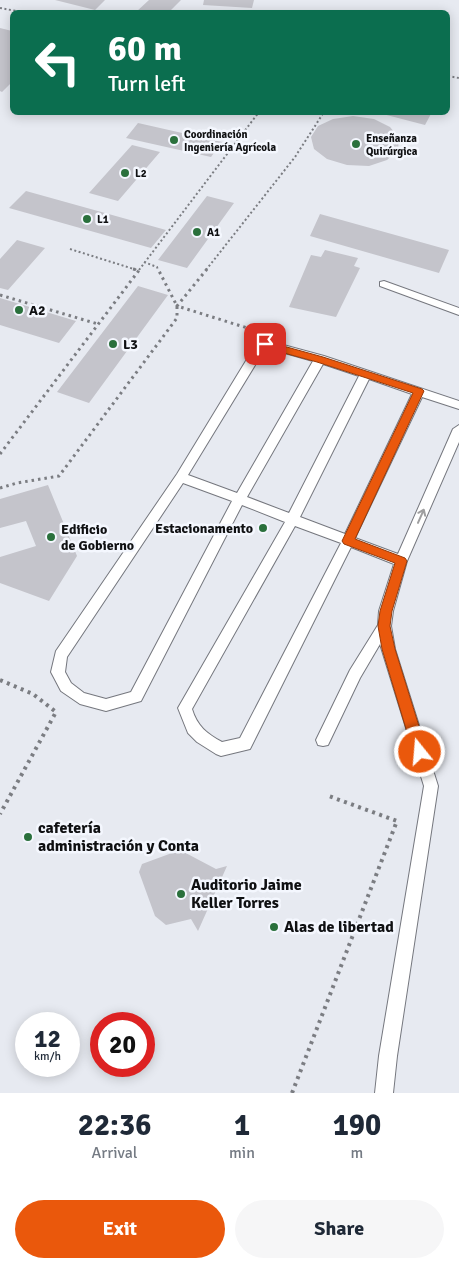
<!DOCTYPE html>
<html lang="en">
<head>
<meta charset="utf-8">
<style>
  body { margin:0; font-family:Signika,sans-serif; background:#f6f6f7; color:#1f2937; height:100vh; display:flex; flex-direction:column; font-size:19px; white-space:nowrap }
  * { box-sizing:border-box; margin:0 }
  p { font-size:16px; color:#747a83 }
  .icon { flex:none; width:28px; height:28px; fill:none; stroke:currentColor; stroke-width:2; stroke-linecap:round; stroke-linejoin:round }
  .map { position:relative; height:1093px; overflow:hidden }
  .details { display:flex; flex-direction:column; background:#fff; flex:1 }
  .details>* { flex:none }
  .banner { position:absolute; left:10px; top:10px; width:440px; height:105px; border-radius:8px; box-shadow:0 2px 12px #0003; background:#0b6e4f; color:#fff; overflow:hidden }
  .speed { position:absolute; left:15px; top:1012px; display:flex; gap:10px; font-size:25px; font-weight:700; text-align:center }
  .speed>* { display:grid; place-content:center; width:65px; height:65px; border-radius:50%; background:#fff; box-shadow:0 2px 12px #0003; line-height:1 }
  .speed small { font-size:12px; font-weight:400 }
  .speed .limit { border:8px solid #d22; background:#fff; color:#111 }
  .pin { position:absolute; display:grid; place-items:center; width:42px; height:42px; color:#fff; margin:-21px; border-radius:10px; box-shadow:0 2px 8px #0006 }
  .me { position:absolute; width:55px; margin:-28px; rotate:343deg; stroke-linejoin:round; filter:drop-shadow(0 0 4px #0008) }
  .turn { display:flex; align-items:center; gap:18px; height:105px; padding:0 15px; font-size:22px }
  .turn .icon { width:65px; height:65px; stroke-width:2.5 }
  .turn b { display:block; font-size:35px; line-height:42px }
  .eta { display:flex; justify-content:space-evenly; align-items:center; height:85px; text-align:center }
  .eta b { font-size:30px; font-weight:700; line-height:35px }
  .cta { display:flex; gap:10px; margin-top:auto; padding:10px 15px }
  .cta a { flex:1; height:58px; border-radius:30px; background:#ea580c; color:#fff; font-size:20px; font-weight:700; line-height:58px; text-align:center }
  .cta a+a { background:#f6f6f7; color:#1f2937 }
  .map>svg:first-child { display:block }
  .building { fill:#c4c4cb }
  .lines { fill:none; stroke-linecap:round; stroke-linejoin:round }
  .service-casing { stroke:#75777e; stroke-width:2 }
  .path-far2 { stroke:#7b7d82; stroke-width:2; stroke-dasharray:2 2.5; stroke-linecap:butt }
  .path-far1 { stroke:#7b7d82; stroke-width:3; stroke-dasharray:2.5 4; stroke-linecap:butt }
  .path { stroke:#7b7d82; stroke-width:4; stroke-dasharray:3 4.5; stroke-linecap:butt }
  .service { fill:#fff; fill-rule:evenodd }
  .oneway { stroke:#9f9fa0 }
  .route { fill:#ea580c; stroke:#983908 }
  .poi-dot { fill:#2a703c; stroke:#f4f7fe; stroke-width:2 }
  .labels { text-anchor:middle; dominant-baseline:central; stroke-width:5; stroke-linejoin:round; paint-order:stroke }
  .far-poi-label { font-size:11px; font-weight:bold; fill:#0f1012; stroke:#f4f7fe; text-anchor:start }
  .poi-label { font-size:14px; font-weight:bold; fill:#0f1012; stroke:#f4f7fe; text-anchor:start }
  .near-poi-label { font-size:16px; font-weight:bold; fill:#0f1012; stroke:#f4f7fe; text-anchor:start }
</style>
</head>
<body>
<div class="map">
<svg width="459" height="1093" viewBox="0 0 459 1093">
  <rect width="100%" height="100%" fill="#e7eaf1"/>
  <path class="building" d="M55,0H105L95,10Z
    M149,0H181L169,12H136Z
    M204,0H254L252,8L203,5Z
    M0,28L12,31V82L2,92L0,91Z
    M375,112H432L425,125Z
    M353,116L374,119L390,127L399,138L398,150L387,160L369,166L347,165L327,159L314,149L311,137L318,126L333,119Z
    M138,123L222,142L211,157L126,138Z
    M132,145L160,152L118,201L89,193Z
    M26,191L166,230L151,248L9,208Z
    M207,196L234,203L187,268L158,260Z
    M320,214L449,250L439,273L310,236Z
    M17,240L45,248L8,290L0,288V259Z
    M325,250L358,258L354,266L360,268L336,317L289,307L311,255L321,257Z
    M138,286L168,295L89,403L57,392Z
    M0,298L76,321L59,343L0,325Z
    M48,485L77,556L49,601L0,583V557L36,546L26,521L0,528V499Z
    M180,850L216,869L227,866L198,931L191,919L166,925L155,916L139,872L142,864Z"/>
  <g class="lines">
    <g class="service-casing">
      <path id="service" d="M384,281L459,308V315L380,286V282Z
        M265,340L324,356L459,401V409L422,397L355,538L398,554L453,429L459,425V442L407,561L393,611L391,626L395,649L438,786L397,1056L393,1093H375L379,1056L424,786L380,644L360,678L328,745L323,746L318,745L316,740L350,670L378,625L379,611L394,564L351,547L250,749L221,756L216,754L197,742L188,733L178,708L285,522L242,505L141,701L106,711L80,704L61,691L51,672L56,651L177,474L255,346ZM267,348L313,361L237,493L188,475L263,352ZM323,364L359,376L289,513L247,497ZM369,379L412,394L345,534L300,517ZM183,483L232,501L131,692L106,699L84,693L71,683L65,672L67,657ZM295,526L341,543L240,738L222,742C207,734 197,726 192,709Z"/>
    </g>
    <path class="path-far2" d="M0,8L22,12
      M448,76L459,78
      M70,249L137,270
      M144,262L157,267L158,270
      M139,270L259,112
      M206,270L295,157L324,112"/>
    <path class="path-far1" d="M133,269L138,270
      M207,269L177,306L257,331
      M0,295L98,324
      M0,454L140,269
      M0,488L17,483L59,476L177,318V306L158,269"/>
    <path class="path" d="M0,680L33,694L56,712L0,814
      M292,1093L397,821L326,795"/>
    <use href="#service" class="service"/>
  </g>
  <defs><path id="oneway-shaft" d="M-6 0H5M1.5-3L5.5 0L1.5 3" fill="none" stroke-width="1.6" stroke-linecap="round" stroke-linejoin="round" transform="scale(1.25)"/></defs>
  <use class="oneway" href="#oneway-shaft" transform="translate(421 516) rotate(-66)"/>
  <path class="route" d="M265,341L323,357L422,389L424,391L355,539L405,558L407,561L392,611L390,626L395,649L427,752L425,756L420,758L415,756L413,752L382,649L378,626L380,611L395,563L344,544L342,541L413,393L317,362L262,347L260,344Z"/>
  <g class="poi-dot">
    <circle cx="174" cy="140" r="5"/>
    <circle cx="356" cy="144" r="5"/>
    <circle cx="125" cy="173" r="5"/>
    <circle cx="87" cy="219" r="5"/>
    <circle cx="197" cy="232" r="5"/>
    <circle cx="19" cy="310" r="5"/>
    <circle cx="113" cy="344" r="5"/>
    <circle cx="263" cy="528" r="5"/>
    <circle cx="51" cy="537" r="5"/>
    <circle cx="28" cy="837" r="5"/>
    <circle cx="181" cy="894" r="5"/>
    <circle cx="274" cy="927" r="5"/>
  </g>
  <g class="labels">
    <g class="far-poi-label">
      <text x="184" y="134">Coordinación<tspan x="184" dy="13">Ingeniería Agrícola</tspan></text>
      <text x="366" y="138">Enseñanza<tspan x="366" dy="13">Quirúrgica</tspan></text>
      <text x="135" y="173">L2</text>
      <text x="97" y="219">L1</text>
      <text x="207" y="232">A1</text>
    </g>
    <g class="poi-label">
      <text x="29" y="310">A2</text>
      <text x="123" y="344">L3</text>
      <text x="253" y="528" text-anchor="end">Estacionamento</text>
      <text x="61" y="529">Edificio<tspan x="61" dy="16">de Gobierno</tspan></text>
    </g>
    <g class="near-poi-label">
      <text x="38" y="828">cafetería<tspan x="38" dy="18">administración y Conta</tspan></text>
      <text x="191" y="885">Auditorio Jaime<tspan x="191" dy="18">Keller Torres</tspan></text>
      <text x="284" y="927">Alas de libertad</text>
    </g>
  </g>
</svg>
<div class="speed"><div>12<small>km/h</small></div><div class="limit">20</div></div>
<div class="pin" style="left:265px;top:344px;background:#d93025"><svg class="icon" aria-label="arrive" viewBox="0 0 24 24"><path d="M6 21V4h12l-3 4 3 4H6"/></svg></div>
<svg class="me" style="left:420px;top:752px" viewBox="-20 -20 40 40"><circle r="17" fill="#ea580c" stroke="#fff" stroke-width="3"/><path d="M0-11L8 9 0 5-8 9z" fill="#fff"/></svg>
<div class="banner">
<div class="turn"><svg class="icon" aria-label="left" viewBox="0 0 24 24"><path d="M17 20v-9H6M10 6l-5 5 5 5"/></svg><div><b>60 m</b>Turn left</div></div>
</div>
</div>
<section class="details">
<div class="eta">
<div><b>22:36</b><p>Arrival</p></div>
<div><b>1</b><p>min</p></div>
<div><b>190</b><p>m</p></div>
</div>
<div class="cta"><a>Exit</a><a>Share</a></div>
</section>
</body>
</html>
